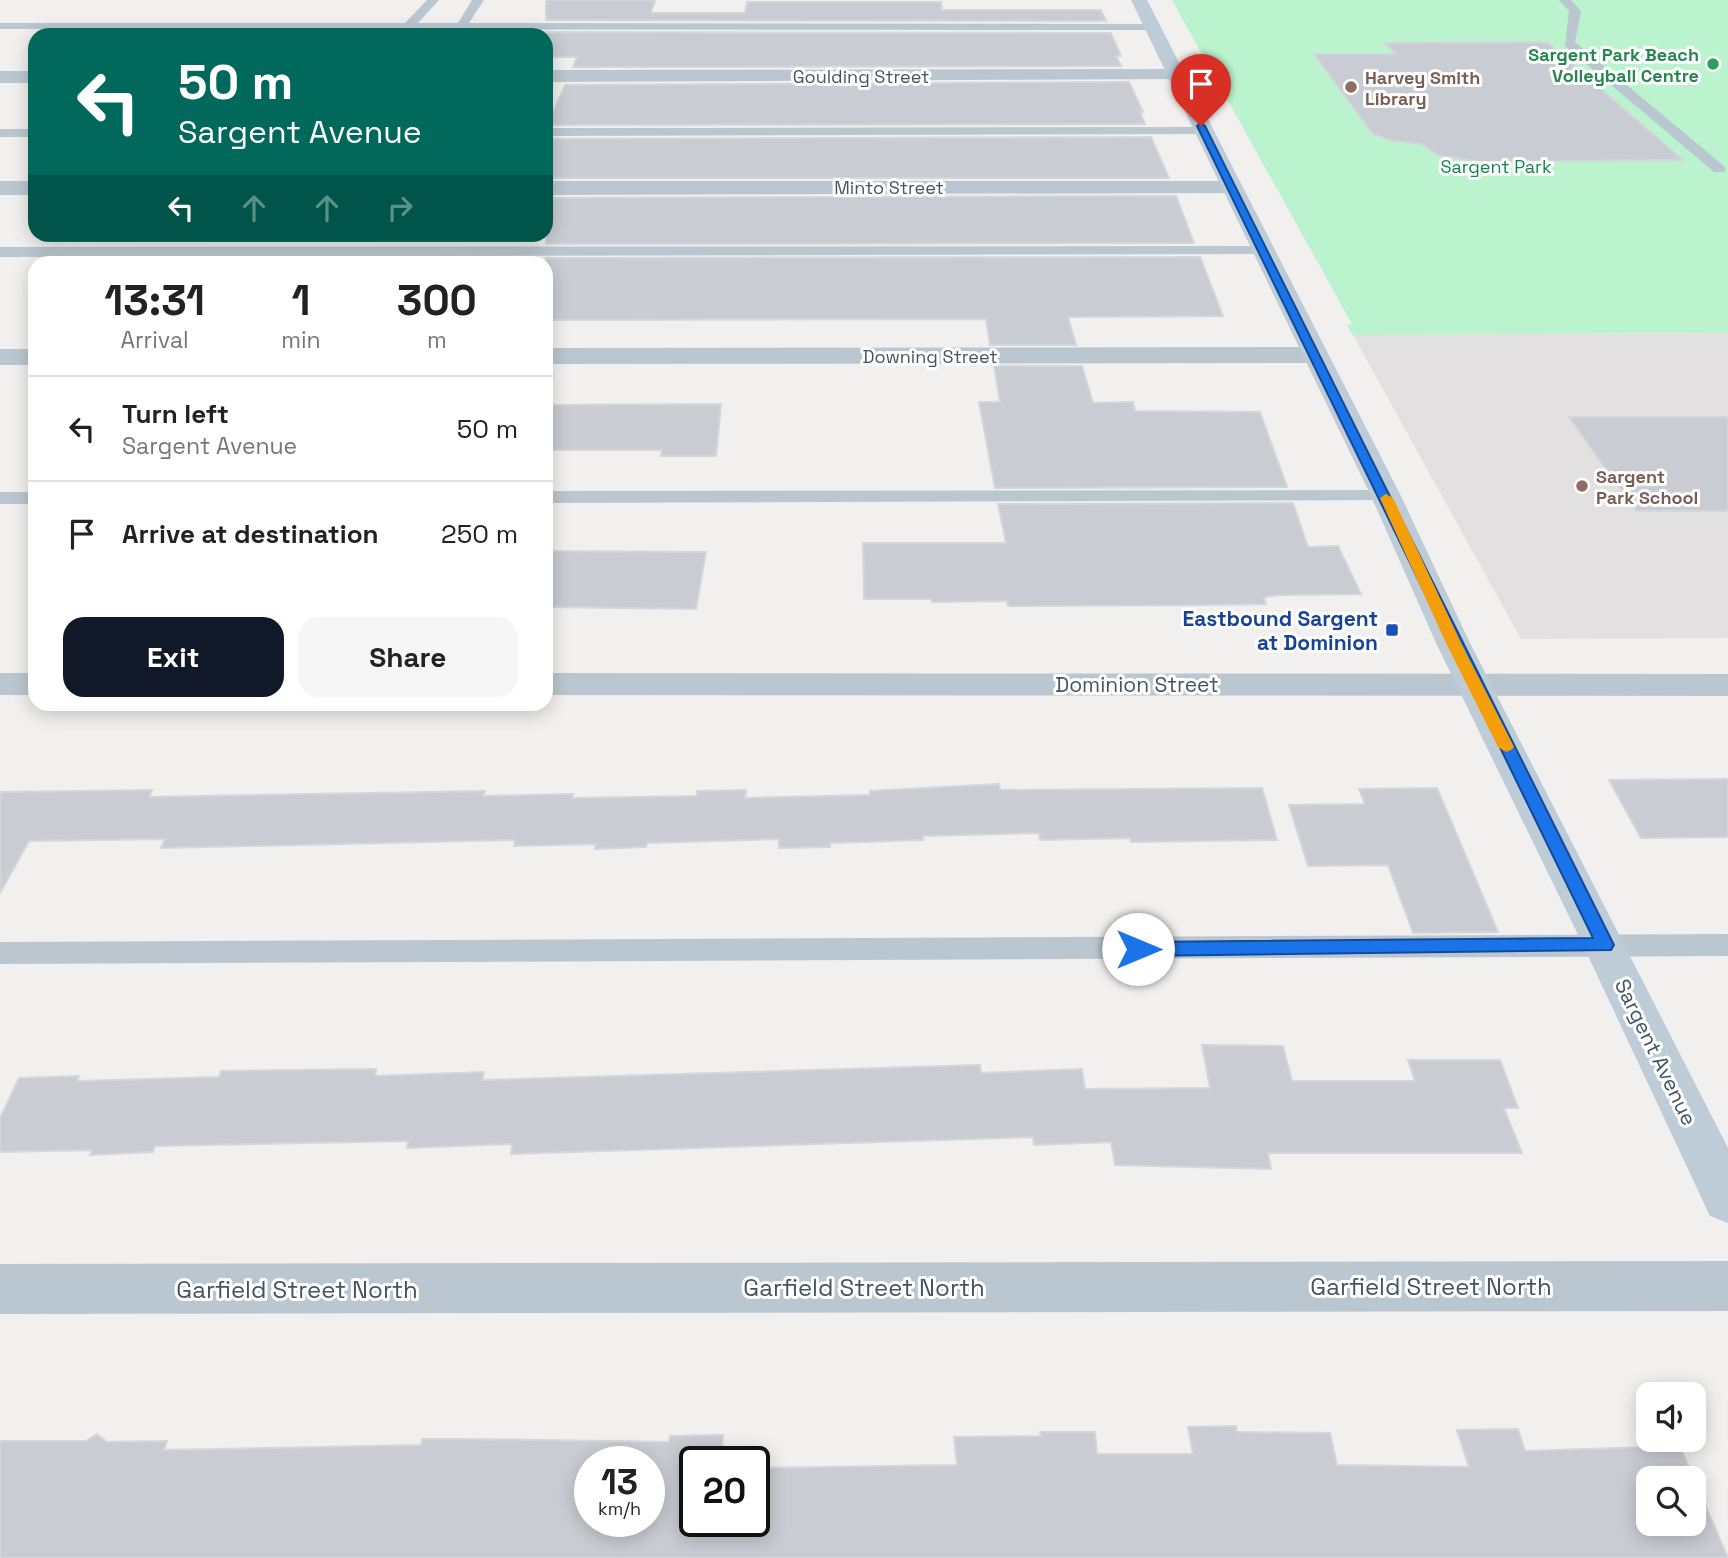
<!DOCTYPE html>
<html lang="en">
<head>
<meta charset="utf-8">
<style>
  body { margin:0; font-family:"Space Grotesk",sans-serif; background:#f6f6f6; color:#222; height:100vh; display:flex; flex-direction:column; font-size:26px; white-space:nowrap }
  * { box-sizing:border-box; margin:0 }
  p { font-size:23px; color:#767676 }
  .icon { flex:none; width:38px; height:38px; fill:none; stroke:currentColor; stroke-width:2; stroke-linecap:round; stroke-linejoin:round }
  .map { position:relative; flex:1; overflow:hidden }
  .panel { position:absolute; left:28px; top:256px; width:525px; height:455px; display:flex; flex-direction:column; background:#fff; border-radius:21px; box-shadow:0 4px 18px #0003 }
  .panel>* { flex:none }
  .top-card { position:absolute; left:28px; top:28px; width:525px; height:214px; border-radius:21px; box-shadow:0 4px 18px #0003; background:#00695c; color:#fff; overflow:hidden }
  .buttons { position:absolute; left:1636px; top:1382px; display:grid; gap:14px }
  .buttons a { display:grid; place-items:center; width:70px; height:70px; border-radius:14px; background:#fff; box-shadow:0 4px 18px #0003; font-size:35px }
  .speed { position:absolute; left:574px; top:1446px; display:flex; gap:14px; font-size:35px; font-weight:700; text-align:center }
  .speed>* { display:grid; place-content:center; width:91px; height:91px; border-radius:50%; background:#fff; box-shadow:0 4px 18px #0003; line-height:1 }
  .speed small { font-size:18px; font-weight:400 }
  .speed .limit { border:4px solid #111; border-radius:10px; background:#fff; color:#111 }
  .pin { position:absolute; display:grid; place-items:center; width:60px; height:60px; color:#fff; margin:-72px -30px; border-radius:50% 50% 50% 0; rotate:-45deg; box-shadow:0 0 7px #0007 }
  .pin .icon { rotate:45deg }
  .me { position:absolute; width:77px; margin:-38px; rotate:90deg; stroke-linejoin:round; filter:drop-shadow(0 0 5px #0008) }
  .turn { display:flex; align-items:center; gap:24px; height:147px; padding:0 35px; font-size:32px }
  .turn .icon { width:91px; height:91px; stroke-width:2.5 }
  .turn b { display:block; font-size:49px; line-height:60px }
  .lanes { display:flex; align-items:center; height:66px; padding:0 35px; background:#0003; justify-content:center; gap:35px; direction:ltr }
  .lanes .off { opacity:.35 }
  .eta { display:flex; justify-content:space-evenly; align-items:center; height:119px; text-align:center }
  .eta b { font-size:42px; font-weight:700; line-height:49px }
  .button { display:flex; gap:14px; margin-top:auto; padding:14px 35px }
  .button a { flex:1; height:80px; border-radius:21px; background:#111827; color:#fff; font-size:28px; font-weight:700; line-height:80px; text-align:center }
  .button a+a { background:#f6f6f6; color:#222 }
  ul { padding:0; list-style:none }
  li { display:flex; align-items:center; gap:21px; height:105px; padding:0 35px; border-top:2px solid #e0e0e0 }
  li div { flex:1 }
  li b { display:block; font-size:26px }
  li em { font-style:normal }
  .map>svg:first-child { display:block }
  .education { fill:#e3e0e1 }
  .green { fill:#baf3ce }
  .building { fill:#c9ccd2; stroke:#d3d6db; stroke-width:2; fill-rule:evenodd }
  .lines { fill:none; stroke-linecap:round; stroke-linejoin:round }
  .service { fill:#bbc7d0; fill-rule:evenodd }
  .minor { fill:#bbc7d0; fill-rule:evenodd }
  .secondary { fill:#beccd8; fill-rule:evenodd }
  .route { fill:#1a73e8; stroke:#114b97; stroke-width:2 }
  .slow { fill:#f59e0b }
  .leisure-dot { fill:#2e9e5b; stroke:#fff; stroke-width:2.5 }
  .education-dot { fill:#8d6e63; stroke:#fff; stroke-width:2.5 }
  .transit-dot { fill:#1a4fb4; stroke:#fff; stroke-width:2.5 }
  .labels { text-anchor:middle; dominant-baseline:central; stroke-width:6; stroke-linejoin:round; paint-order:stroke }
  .far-leisure-label { font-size:18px; font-weight:bold; fill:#27864d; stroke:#fff; text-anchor:end }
  .far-street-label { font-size:18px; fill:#45545f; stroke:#fff }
  .far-education-label { font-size:18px; font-weight:bold; fill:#785e54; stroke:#fff; text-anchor:start }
  .far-park-label { font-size:18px; fill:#0e8846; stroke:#fff }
  .transit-label { font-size:21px; font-weight:bold; fill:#164399; stroke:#fff; text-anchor:end }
  .street-label { font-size:21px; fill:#45545f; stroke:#fff }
  .near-street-label { font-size:24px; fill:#45545f; stroke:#fff }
</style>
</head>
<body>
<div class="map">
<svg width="1728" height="1558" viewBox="0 0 1728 1558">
  <rect width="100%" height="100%" fill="#f2efef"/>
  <path class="education" d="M1728,333V638L1521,639L1353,335Z"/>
  <path class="green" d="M1172,0H1728V333L1353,335L1347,325L1352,324Z"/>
  <path class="building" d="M546,0H655L651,13H745L747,2H941L942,10H1101L1106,21L546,20Z
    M546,32L1111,33L1121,56H1116L1121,66L573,67L577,57H546Z
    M1547,42L1683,160L1480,162L1438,155L1422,144L1393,141L1373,134L1314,54H1396L1385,43Z
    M1129,82L1143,112H1140L1145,124L547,125L565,85Z
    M1151,137L1169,178H546V139Z
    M1176,196L1194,243L546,244V198Z
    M1200,257L1223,316L1068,317L1076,345H990L986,319L546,320V258Z
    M994,366H1082L1093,403L1133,402L1135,411L1260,412L1287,487L995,488L979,402H1000Z
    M721,404L716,456H661L662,450H546V405Z
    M1569,417H1728V511H1636Z
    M1293,503L1308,547L1338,546L1361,594L1281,595L1264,597L1266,604L1203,605L1008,606L1007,601L932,602L931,599H864L863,543H1006L998,504Z
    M546,551L706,552L696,609L546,607Z
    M1728,779V837L1641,838L1609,780Z
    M999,784L1000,790L1262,788L1277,840L1131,842L1130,838L1040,840L1039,833L923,836V840L830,843V847L779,848V839L647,843L646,847L595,849L596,844L514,846L515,840L161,848L165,839L29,841L0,893V792L152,790L149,797L485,791L483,796L573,794L572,798L697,796V791L746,790L745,798L870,795V791Z
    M1437,788L1460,842L1498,932L1413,933L1388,865L1308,866L1289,805L1365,804L1359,789Z
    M1202,1045L1283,1046L1292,1081H1415L1408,1060H1500L1518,1108H1504L1522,1153H1268L1271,1169L1115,1165L1111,1142L1034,1145L1033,1137L511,1154L512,1144L407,1148L408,1141L155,1146L153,1152L90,1155L92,1150L0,1152V1118L19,1078L79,1076L77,1081L219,1077L221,1071L376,1069L375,1076L484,1072L482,1080L980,1065L981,1073L1082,1069L1085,1089L1210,1088Z
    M1236,1426L1237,1432L1330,1433L1337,1465L1469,1467L1457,1430L1518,1429L1525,1451L1680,1446L1728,1558H0V1441H86L97,1434L107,1442L167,1441L164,1450L421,1445L422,1439H466L669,1442L670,1436L723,1435L721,1461H695V1521H754V1468L957,1465L954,1437L1041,1436L1040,1432H1095L1097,1454H1193L1188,1427ZM590,1461H649V1521H590ZM1648,1479H1694V1524H1648Z"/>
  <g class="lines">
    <path class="service" d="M427,0H439L418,23H458L472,0H484L469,23L1152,24L1158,27L1152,30L0,29V23H405Z
      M1559,0H1571L1581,11L1575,42L1724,166L1726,169L1724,172H1714L1565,46L1569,11Z
      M1204,127L1209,128V134L546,136V128Z
      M0,129H35V137H0Z
      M1263,246L1271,251L1269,254L0,257V247Z
      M1386,490L1393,492L1396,496L1393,500L546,503V491Z
      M0,492H35V504H0Z
      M1728,934V956L0,964V942Z"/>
    <path class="minor" d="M1175,69L1184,75L1182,79L546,82V70Z
      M0,71H35V83H0Z
      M0,181H35V195H0Z
      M546,181H1231L1239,182L1242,187L1239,192L1231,193L546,195Z
      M1315,347L1324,349L1328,355L1324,361L1315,363L546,364V348Z
      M0,349H35V365H0Z
      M0,673H35V695H0Z
      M546,673L1728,674V696L546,695Z
      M1728,1261V1311L0,1314V1264Z"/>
    <path class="secondary" d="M1131,0H1147L1401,496L1470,643L1728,1148V1223L1710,1216L1583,945L1436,643L1371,496Z"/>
  </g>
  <path class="route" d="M1201,123L1205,126C1343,398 1476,673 1614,945L1611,950L1138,956L1131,954L1129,949L1131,944L1138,942L1593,938C1459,668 1330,396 1197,126Z"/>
  <path class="slow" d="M1386,494L1393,498L1461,643L1514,747L1511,750L1506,752L1498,747L1446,643L1380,498Z"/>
  <circle class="leisure-dot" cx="1713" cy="64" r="7"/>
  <g class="education-dot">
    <circle cx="1351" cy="87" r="7"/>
    <circle cx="1582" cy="486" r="7"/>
  </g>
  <rect class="transit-dot" x="1385" y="623" width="14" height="14" rx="3.5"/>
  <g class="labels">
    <g class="far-leisure-label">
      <text x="1699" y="54">Sargent Park Beach<tspan x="1699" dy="21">Volleyball Centre</tspan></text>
    </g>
    <g class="far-street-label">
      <text x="861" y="76">Goulding Street</text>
      <text x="889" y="187">Minto Street</text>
      <text x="930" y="356">Downing Street</text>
    </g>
    <g class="far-education-label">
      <text x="1365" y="77">Harvey Smith<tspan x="1365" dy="21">Library</tspan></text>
      <text x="1596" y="476">Sargent<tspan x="1596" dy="21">Park School</tspan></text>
    </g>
    <g class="far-park-label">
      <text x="1496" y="166">Sargent Park</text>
    </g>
    <g class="transit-label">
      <text x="1378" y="618">Eastbound Sargent<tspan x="1378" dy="24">at Dominion</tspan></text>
    </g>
    <g class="street-label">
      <text x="1137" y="684">Dominion Street</text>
      <text transform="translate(1656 1052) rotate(64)">Sargent Avenue</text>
    </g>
    <g class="near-street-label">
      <text x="1431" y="1286">Garfield Street North</text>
      <text x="864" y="1287">Garfield Street North</text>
      <text x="297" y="1289">Garfield Street North</text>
    </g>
  </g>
</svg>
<div class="buttons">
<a><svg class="icon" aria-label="sound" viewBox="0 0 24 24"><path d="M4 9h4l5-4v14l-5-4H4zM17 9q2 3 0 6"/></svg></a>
<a><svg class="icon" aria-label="search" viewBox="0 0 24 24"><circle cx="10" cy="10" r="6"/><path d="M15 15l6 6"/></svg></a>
</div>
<div class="speed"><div>13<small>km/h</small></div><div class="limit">20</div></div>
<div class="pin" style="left:1201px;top:126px;background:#d93025"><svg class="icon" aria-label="arrive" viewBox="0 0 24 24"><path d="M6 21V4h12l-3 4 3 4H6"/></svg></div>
<svg class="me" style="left:1138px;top:949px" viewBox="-20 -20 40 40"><circle r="19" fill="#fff"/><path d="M0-13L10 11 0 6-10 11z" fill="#1a73e8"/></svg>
<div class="top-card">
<div class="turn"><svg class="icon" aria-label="left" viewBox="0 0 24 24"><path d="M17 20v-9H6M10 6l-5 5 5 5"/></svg><div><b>50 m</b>Sargent Avenue</div></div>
<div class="lanes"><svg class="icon" aria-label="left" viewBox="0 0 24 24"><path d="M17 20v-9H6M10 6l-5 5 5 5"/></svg><svg class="icon off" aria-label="ahead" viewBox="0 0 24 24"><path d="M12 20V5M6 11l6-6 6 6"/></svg><svg class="icon off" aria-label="ahead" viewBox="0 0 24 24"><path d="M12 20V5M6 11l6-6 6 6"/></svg><svg class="icon off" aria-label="right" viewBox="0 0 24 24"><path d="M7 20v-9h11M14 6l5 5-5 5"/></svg></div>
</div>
<section class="panel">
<div class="eta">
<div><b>13:31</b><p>Arrival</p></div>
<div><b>1</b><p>min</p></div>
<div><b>300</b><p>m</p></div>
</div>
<ul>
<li><svg class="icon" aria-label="left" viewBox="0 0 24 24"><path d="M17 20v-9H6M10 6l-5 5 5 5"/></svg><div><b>Turn left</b><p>Sargent Avenue</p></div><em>50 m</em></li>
<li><svg class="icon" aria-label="arrive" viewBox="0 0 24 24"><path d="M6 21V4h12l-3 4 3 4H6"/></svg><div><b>Arrive at destination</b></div><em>250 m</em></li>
</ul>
<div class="button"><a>Exit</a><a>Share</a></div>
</section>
</div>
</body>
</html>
